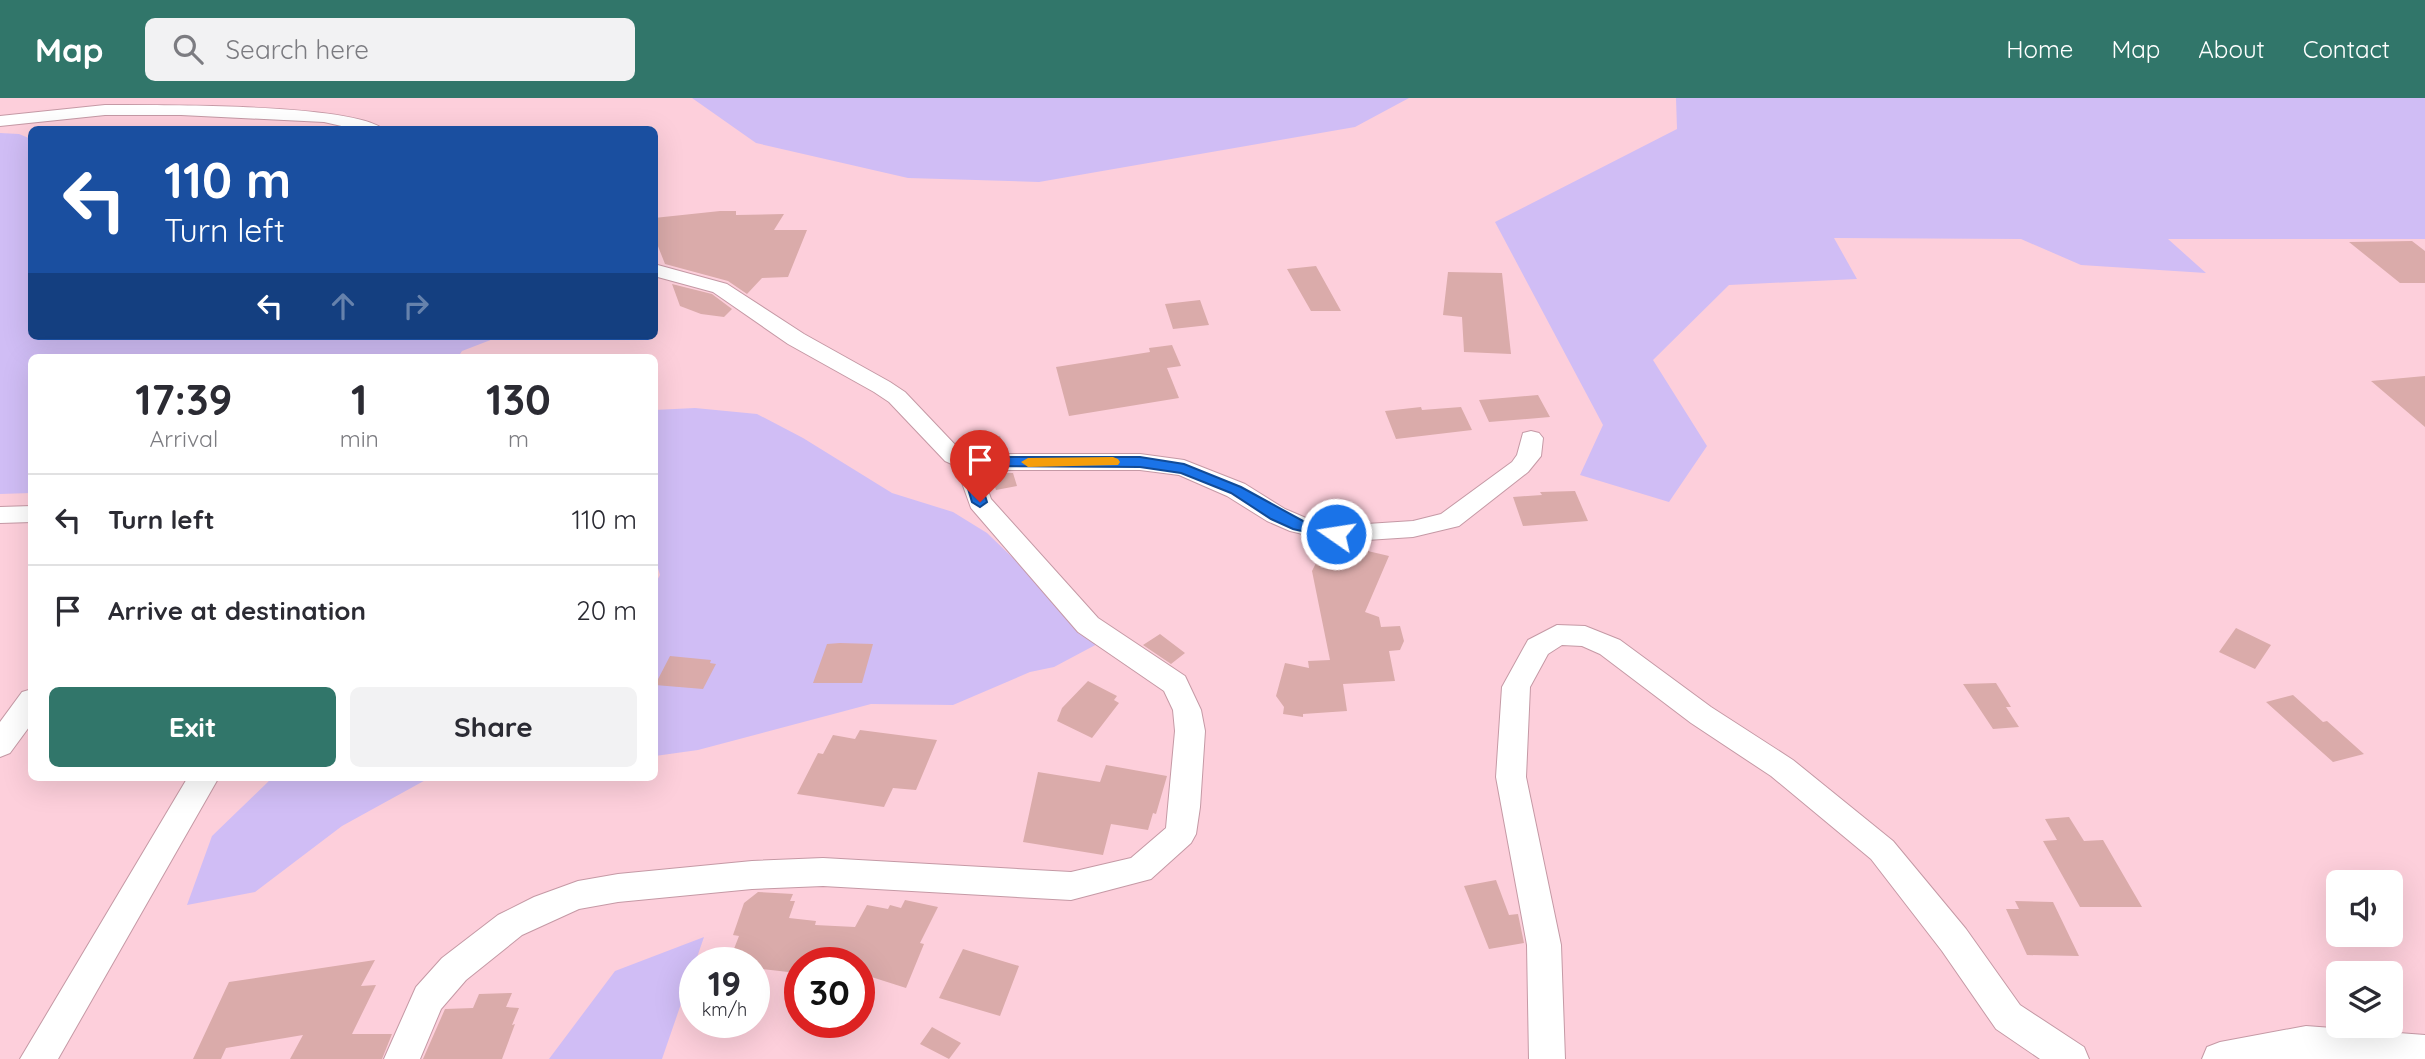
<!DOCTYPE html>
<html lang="en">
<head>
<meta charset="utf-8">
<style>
  body { margin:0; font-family:Quicksand,sans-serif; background:#f2f2f3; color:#2b2b33; height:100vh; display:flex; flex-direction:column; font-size:26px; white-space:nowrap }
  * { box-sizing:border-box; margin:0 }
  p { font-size:23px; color:#7c7c81 }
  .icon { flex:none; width:38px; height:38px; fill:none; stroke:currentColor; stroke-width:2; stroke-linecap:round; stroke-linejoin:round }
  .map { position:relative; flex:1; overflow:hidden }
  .panel { position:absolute; left:28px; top:256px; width:630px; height:427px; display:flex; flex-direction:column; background:#fff; border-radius:10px; box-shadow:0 7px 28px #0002 }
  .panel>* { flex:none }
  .banner { position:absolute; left:28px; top:28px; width:630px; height:214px; border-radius:10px; box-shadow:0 7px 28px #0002; background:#1a4fa0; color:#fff; overflow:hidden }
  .tools { position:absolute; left:2326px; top:772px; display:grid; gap:14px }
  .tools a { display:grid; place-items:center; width:77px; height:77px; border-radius:10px; background:#fff; box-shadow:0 7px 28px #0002; font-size:35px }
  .speed { position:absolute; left:679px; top:849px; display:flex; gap:14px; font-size:35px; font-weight:700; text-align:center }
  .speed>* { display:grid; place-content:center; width:91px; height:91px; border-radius:50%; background:#fff; box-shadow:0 7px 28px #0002; line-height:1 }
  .speed small { font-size:18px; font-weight:400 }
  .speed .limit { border:10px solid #d22; background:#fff; color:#111 }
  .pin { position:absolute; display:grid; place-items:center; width:60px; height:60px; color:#fff; margin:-72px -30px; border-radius:50% 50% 50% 0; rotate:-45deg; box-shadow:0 0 7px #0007 }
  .pin .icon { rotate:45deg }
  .me { position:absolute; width:77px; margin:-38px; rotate:283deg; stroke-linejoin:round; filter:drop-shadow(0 0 5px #0008) }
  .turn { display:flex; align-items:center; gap:24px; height:147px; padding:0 21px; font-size:32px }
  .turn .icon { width:91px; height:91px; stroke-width:2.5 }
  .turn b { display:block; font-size:49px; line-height:60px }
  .lanes { display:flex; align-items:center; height:66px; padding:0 21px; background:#0003; justify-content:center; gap:35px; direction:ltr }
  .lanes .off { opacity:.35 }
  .eta { display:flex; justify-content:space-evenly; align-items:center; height:119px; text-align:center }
  .eta b { font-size:42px; font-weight:800; line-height:49px }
  .primary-button { display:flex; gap:14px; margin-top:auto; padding:14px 21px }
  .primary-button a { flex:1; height:80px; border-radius:10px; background:#31766a; color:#fff; font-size:28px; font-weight:800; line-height:80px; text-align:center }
  .primary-button a+a { background:#f2f2f3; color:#2b2b33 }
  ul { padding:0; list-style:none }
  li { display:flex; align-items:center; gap:21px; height:91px; padding:0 21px; border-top:2px solid #e1e1e2 }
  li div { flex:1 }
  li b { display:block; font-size:26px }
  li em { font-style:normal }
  header { display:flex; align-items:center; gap:42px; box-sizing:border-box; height:98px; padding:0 35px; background:#31766a; color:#fff }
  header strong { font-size:33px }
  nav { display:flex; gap:38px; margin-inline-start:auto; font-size:24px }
  .search { width:490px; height:63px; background:#f2f2f3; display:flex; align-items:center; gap:18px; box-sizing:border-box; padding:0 24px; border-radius:10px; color:#7c7c81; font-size:26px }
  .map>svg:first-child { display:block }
  .green { fill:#d0bdf5 }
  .building { fill:#daabaa }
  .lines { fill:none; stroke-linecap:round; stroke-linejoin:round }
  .minor-casing { stroke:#c599a5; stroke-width:2 }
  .minor { fill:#fff; fill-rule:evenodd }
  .route { fill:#1a73e8; stroke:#114b97; stroke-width:2 }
  .slow { fill:#f59e0b }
</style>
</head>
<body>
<header>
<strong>Map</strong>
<div class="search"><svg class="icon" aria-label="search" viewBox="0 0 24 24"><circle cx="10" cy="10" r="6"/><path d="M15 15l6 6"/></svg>Search here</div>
<nav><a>Home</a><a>Map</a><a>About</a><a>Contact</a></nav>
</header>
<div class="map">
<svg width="2425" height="961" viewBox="0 0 2425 961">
  <rect width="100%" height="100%" fill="#fdcfdb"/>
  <path class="green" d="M692,0H1409L1355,29L1039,84L908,80L756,45Z
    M1676,0H2425V141H2168L2206,175L2081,167L2021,141L1834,140L1857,181L1729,187L1653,262L1707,348L1669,404L1580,377L1603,327L1495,124L1677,31Z
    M0,35L19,36L31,41L32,238H501L462,253L458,259H32L31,395L0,396Z
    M695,310L757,316L803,340L892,395L953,414L987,435L1101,544L1054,569L1030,574L953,607L871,606L698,652L655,658L654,488L660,477L654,457V312Z
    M273,679H431L342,728L255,794L187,807L212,738Z
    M704,839L662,961H549L615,873Z"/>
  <path class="building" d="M720,113H736V117L784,116L774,132H807L788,179L762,180L747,196L728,183L665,166L654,138V120Z
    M2412,143L2425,153V185H2400L2349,144Z
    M1316,168L1341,213H1311L1287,171Z
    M1448,174L1502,175L1511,256L1464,254L1462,219L1443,217Z
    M672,186L712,196L732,211L724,219L701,216L680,208Z
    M1200,202L1209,227L1173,231L1165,206Z
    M1172,247L1181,268L1167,270L1179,300L1069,318L1056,269L1150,254L1149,250Z
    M2425,278V329L2371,283L2414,279Z
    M1538,297L1550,319L1489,324L1479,302Z
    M1421,309L1422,312L1461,309L1472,332L1396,341L1385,313Z
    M1000,338L1005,353H978L974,344Z
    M986,375H1013L1017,388L996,392L994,386L989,387Z
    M1575,393L1588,423L1523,428L1513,399L1542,397L1540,394Z
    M1355,450L1389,458L1365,514L1379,519L1381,529L1400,528L1404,543L1400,552L1389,553L1395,583L1343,586L1347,613L1303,616V619L1283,616L1284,609L1276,598L1285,565L1309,570L1308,563L1330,562L1312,473L1320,457L1341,463L1345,455L1352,457Z
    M2236,530L2271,547L2255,571L2219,554Z
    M1160,536L1185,555L1171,566L1143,547Z
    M840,545L873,546L862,585H813L827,546Z
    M670,558L711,562L710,565L716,566L703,591L655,587Z
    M1088,583L1117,598L1114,602L1119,605L1092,640L1057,623L1062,610Z
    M1996,585L2011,609H2006L2019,629L1993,631L1963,586Z
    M2293,597L2323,624L2327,623L2364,656L2333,664L2266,604Z
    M860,632L937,642L916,692L893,690L884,709L797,696L818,655L823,656L833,637L855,641Z
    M1106,667L1167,678L1156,716L1153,715L1148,732L1111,726L1103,757L1023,744L1038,674L1100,684Z
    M2069,719L2084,743L2103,742L2142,809H2080L2043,743L2057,742L2045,721Z
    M1496,782L1509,817L1518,816L1524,845L1489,851L1464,788Z
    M758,794L793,796L790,803H795L789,820L816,823L815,827L855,829L867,807L888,811L890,807L901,810L905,802L938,809L920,845L924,846L906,890L859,875V864H800L797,875L754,870V864L730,861L739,838L733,837L744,805Z
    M2015,803L2053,804L2079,858L2027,857L2006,811H2019Z
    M963,851L1019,868L1000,918L939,900Z
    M375,862L361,888L376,887L352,936H392L382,961H290L303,937L226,950L221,961H193L229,884Z
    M512,895L506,909L519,910L512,927L515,926L502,961H423L445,911L473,910L479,896Z
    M932,929L961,945L949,961L920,946Z"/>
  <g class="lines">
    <g class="minor-casing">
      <path id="minor" d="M105,7C152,7 357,5 384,32H359L324,24L181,17H105L0,28V18Z
        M654,166L727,186L804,236L890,284L905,294L961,353L970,356H1140L1184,362L1245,386L1285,411L1306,420L1336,428L1413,423L1441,416L1512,364L1517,357L1523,335L1531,333L1539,335L1543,340L1541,358L1528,374L1459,428L1413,439L1336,444L1290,433L1267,423L1227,398L1179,377L1140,372H981L991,401L1098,520L1185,578L1201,612L1205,633L1200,709L1196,736L1191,745L1151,781L1071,802L823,788L752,791L618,804L579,811L522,837L466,882L441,911L420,961H384L416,889L442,860L498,817L534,799L578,783L618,776L752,763L823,760L1071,774L1131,760L1166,730L1175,633L1173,612L1164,593L1078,534L971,410L956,368L945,363L889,304L874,294L788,246L713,194L654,178Z
        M32,408V424L0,425V409Z
        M1557,527L1585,528L1620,542L1711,609L1793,662L1893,743L1966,831L2020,907L2084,949L2089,961H2040L1996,931L1942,853L1871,761L1771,678L1691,625L1600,556L1582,548L1562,547L1548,556L1530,589L1526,679L1561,847L1565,961H1529L1527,847L1496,679L1502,589L1528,542Z
        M32,591V625L10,655L0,659V624L22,594Z
        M188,679H219L58,961H20Z
        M2306,928L2425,937V961H2202L2207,949L2220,944Z"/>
    </g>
    <use href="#minor" class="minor"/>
  </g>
  <path class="route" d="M967,359H1140L1184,366L1241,389L1303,423L1341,432L1343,436L1336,441L1293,431L1271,421L1231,395L1181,375L1140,369L976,368L987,404L980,409L972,404L960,364Z"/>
  <path class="slow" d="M1113,359L1118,361L1120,364L1118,367L1028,369L1021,364L1028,360Z"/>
</svg>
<div class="tools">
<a><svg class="icon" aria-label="sound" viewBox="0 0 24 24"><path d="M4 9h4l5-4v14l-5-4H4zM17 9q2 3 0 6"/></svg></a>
<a><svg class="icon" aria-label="layers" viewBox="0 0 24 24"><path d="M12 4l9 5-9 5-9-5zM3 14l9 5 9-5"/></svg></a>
</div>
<div class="speed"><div>19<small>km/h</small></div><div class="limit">30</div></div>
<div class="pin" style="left:980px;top:404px;background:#d93025"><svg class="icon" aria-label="arrive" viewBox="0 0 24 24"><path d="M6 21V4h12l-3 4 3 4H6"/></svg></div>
<svg class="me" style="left:1336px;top:436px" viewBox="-20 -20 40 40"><circle r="17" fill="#1a73e8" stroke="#fff" stroke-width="3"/><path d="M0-11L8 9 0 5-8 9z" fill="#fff"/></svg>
<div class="banner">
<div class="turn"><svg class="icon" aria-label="left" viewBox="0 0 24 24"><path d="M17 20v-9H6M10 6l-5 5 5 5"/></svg><div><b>110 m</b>Turn left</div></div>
<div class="lanes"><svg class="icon" aria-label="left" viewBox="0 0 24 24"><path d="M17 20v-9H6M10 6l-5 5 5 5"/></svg><svg class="icon off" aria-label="ahead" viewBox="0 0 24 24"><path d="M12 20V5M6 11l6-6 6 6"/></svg><svg class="icon off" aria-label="right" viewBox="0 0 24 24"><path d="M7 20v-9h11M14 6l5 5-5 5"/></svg></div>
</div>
<section class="panel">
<div class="eta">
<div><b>17:39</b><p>Arrival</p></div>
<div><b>1</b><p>min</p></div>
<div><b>130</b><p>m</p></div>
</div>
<ul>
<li><svg class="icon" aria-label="left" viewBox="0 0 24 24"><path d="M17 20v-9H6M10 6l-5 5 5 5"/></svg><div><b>Turn left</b></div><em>110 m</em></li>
<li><svg class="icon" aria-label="arrive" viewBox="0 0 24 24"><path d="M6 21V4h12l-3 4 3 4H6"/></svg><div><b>Arrive at destination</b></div><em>20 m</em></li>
</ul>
<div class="primary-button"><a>Exit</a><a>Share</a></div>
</section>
</div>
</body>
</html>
